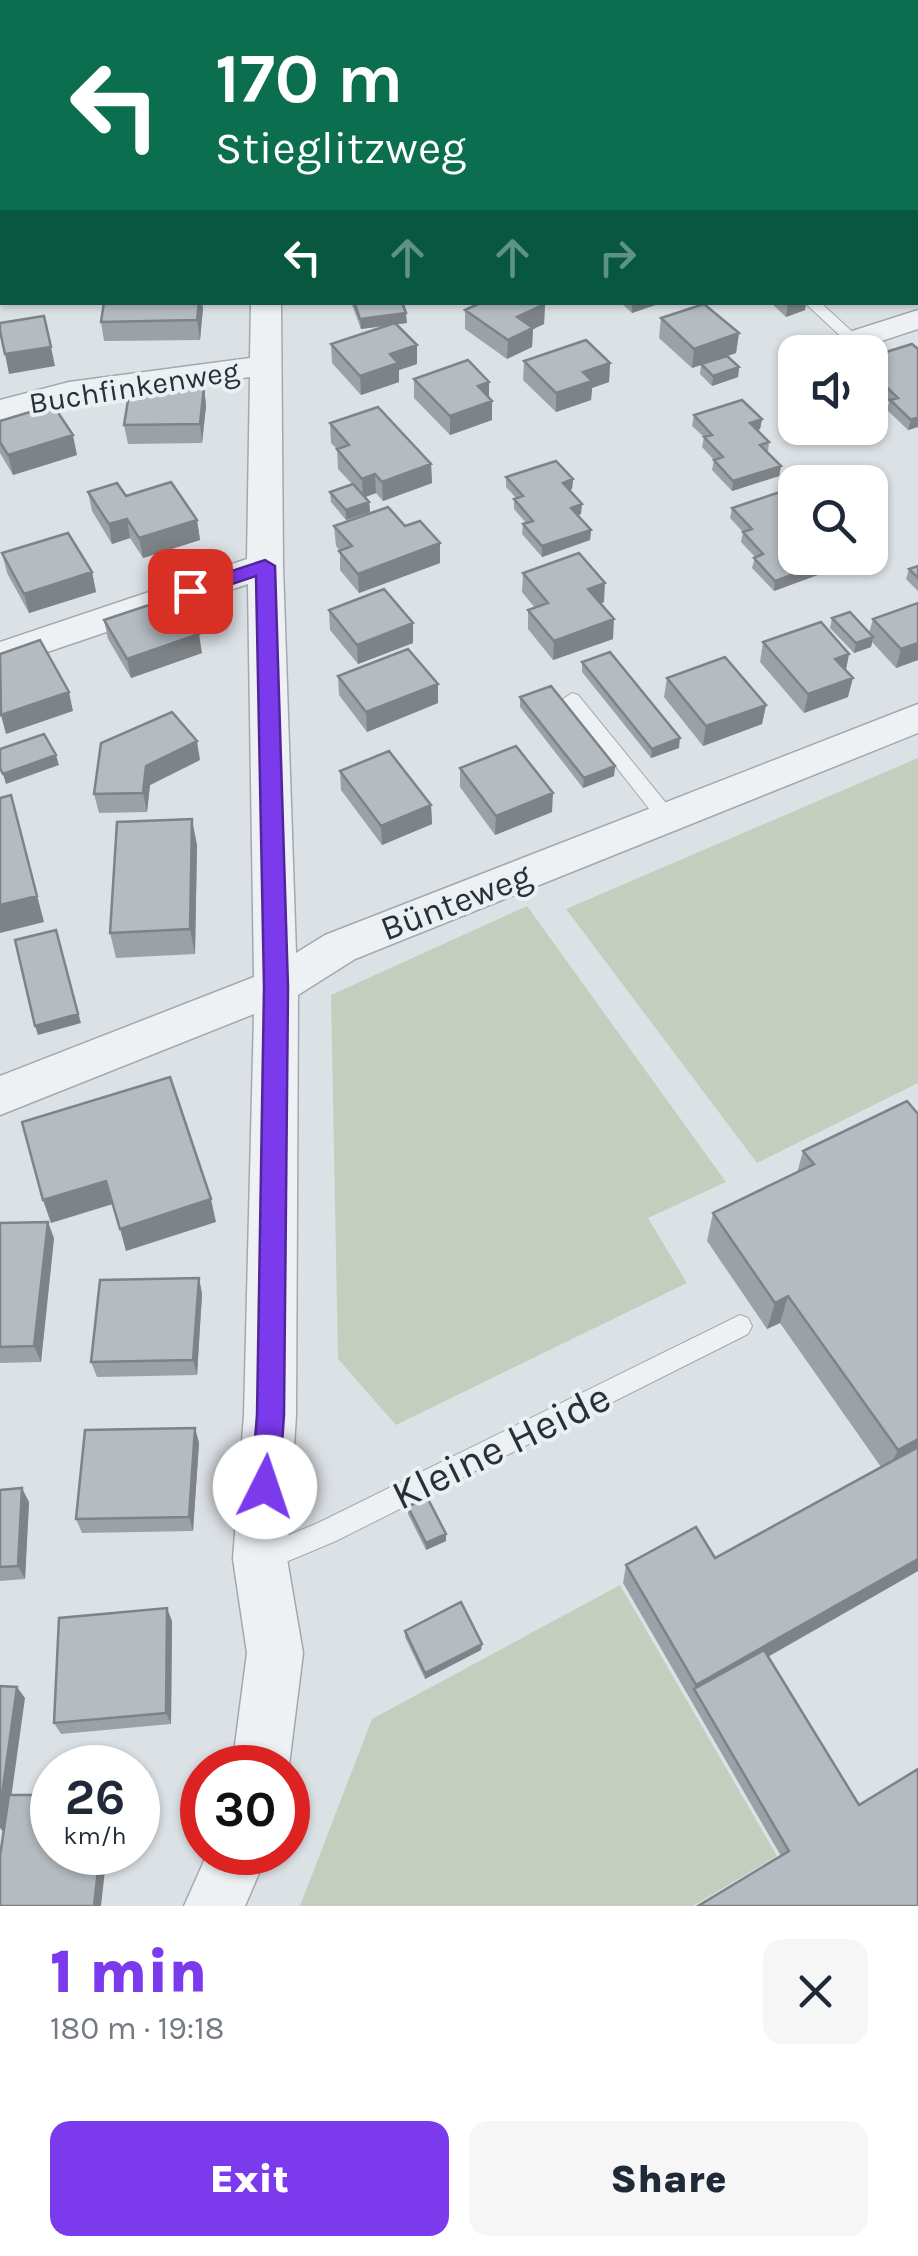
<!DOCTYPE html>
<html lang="en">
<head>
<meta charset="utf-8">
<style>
  body { margin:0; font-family:Karla,sans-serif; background:#f6f6f7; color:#1f2937; height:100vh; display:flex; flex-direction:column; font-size:38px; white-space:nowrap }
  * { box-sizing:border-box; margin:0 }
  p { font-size:32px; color:#747a83 }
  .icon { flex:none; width:55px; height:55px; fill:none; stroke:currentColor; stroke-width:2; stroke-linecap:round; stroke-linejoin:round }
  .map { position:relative; height:1906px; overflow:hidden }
  .details { display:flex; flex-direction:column; background:#fff; flex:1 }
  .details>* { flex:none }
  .guide { position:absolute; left:0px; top:0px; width:920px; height:305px; box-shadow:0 2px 8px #0004; background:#0b6e4f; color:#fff; overflow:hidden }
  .buttons { position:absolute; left:778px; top:335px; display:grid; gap:20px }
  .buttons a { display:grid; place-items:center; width:110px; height:110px; border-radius:20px; background:#fff; box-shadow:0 2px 8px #0004; font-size:50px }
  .speed { position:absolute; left:30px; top:1745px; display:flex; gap:20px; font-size:50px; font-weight:700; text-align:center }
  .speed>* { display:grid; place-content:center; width:130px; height:130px; border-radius:50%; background:#fff; box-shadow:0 2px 8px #0004; line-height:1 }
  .speed small { font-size:25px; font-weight:400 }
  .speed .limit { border:15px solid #d22; background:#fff; color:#111 }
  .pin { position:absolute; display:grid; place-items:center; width:85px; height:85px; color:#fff; margin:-42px; border-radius:20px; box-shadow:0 5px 15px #0006 }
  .me { position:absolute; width:110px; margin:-55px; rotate:4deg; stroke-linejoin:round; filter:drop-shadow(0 0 8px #0008) }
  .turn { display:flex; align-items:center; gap:35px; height:210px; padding:0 50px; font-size:45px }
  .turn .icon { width:130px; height:130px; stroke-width:2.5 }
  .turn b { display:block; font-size:70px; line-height:85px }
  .lanes { display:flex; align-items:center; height:95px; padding:0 50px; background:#0003; justify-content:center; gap:50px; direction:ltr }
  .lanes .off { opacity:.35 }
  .round { display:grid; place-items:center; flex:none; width:105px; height:105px; border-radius:20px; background:#f6f6f7 }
  .head { display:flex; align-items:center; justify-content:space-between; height:170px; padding:0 50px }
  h1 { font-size:60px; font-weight:800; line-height:75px; color:#7c3aed }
  .cta { display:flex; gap:20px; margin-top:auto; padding:20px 50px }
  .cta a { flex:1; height:115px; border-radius:20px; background:#7c3aed; color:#fff; font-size:40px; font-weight:800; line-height:115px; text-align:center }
  .cta a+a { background:#f6f6f7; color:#1f2937 }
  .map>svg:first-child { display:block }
  .green { fill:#c5cebe }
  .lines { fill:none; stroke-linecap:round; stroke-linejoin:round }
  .service-casing { stroke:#a2a9ae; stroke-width:2 }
  .minor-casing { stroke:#a2a9ae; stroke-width:3 }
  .service { fill:#eef1f4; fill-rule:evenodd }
  .minor { fill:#eef1f4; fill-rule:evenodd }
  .wall { fill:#9ba1a6 }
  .shaded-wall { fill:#7e8387 }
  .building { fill:#b4bbc1; stroke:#7e8387; stroke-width:2.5 }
  .route { fill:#7c3aed; stroke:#51269a; stroke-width:2.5 }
  .labels { text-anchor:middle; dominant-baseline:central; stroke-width:8; stroke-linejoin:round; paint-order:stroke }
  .far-street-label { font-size:30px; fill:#283139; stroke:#ebf0f3 }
  .street-label { font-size:35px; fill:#283139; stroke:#ebf0f3 }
  .near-street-label { font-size:42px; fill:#283139; stroke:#ebf0f3 }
</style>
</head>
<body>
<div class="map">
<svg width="918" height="1906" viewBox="0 0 918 1906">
  <rect width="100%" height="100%" fill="#dce1e5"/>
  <path class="green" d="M918,758V1083L757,1163L566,909Z
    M527,906L726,1182L648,1218L687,1283L396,1425L338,1359L331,995Z
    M620,1585L777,1856L693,1906H300L372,1719Z"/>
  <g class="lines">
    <g class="service-casing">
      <path id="service" d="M804,302H820L859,338V344H849Z
        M572,693L578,695L675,814L677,819L675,824H661L566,703L563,699Z
        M740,1315L748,1318L752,1326L748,1334L336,1541L262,1572L253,1568L249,1559L253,1550L318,1523Z"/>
    </g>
    <g class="minor-casing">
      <path id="minor" d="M222,0H246V2H222Z
        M871,0H898L899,2H872Z
        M2,195V213L0,214V196Z
        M251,302H281L283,566L296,953L325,935L918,704V733L355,959L298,995L296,1415L287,1559L303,1653L288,1773V1768H232L247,1653L233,1559L244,1415L254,1014L0,1115V1076L254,977L248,584L0,668V642L247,559L250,377L70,401L0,420V400L69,382L250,358Z
        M918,310V329L854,350L843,348L838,341L843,334Z
        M208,1852H268L245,1906H184Z"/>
    </g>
    <use href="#service" class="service"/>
    <use href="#minor" class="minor"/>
  </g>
  <path class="wall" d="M281,0H331V2H284Z
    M419,0H489V2H419Z
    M766,0H848V2H769Z
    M351,302H402L407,323L396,324L417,345V364L399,370V382L361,395L332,363L331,344L389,325L361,329Z
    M620,302H664L632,313Z
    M770,302H806L805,310L786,317Z
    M545,304L544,324L533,329L532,347L507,359L465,329V310Z
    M203,308L200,340L104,341L101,322Z
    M661,318L739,333L736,353L722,358L739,367L738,377L712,386L700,374L701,365L692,368L659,338Z
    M918,349V427L908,430L887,410L889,402L876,389L877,381L870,374V357Z
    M524,361L610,363L609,382L592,388L591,400L556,412L523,380Z
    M414,379L489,397L492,420L450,435L414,398Z
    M204,387L206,406L202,443L128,444L124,425Z
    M694,415L762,419L760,429L757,430L769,442L768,452L781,466L779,476L732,491L712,470L714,460L702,447L704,437L692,426Z
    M0,421L77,455L13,475L0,453Z
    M330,423L431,464L432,483L383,501L376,493L365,497L369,502L370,512L346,520L331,502L330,492L352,484L338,469L337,449L331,443Z
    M506,477L573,479L572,489L569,490L581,514L578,515L591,530L590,540L542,557L522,534L523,524L526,523L514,509V499L516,498L506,487Z
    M88,492L126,496L197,520L200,540L143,558L130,538L112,544L92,511Z
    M732,508L795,558L823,573L774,591L752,568L755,557L741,542L743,532L730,518Z
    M334,526L440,563L359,593L340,570V551L336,546Z
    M2,553L92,572L96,592L29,613L7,573Z
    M918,566V591L906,579L909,569Z
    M523,573L604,602L600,603L613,639L553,660L528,629V610L535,608L522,592Z
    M918,603V660L896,668L872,642L871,647L854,653L830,628L832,618L869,633L873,619Z
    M329,610L413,643L358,664L330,630Z
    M104,620L202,653L131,678L108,639Z
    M763,642L849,654L846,670L848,697L804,713L760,662Z
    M582,662L679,748L651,758L582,672Z
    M338,676L438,703L367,732L339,695Z
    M667,678L766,705L762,724L703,746L664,697Z
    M520,697L615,766L614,776L583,788L520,707Z
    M200,760L150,785L147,812L99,813L94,794Z
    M460,768L552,812L495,835L460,787Z
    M340,771L431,805L432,824L382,845L341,790Z
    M197,845L195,954L116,958L110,933Z
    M918,1114V1571L768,1657L859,1805L781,1856L623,1583L626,1565L715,1558L881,1467L780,1323L767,1329L707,1241L713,1213L797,1173L803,1151Z
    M0,1223L54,1238L41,1362L0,1363Z
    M199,1278L202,1294L197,1375L97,1377L91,1362Z
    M195,1428L199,1443L193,1531L82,1533L76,1519Z
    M0,1490L29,1502L25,1579L0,1581Z
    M408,1507L446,1541L426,1550L408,1514Z
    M172,1621L171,1724L61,1734L54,1723Z
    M405,1631L481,1650L425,1679L405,1637Z"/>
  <path class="shaded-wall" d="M126,0H163V2H127Z
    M297,0H331V2H297Z
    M438,0H489V2H438Z
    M674,0H707L698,2H665Z
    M2,158V178H0V159Z
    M199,302H202L203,308L200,340L197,320Z
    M632,302H664L632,313Z
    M788,302H806L805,310L786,317Z
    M545,304L544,324L533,329L532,347L507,359L508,340L517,317Z
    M406,313L407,323L361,329L360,319Z
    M739,333L736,353L692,368L694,349Z
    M417,345V364L399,370V382L361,395L360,376L390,354Z
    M51,347L55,366L9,374L5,354Z
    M610,363L609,382L592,388L591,400L556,412V393L583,372Z
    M739,367L738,377L712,386L713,376Z
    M489,382V401L478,386Z
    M204,387L206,406L202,443L200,424Z
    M492,401V420L450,435V416Z
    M918,417V427L908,430L911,420Z
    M762,419L760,429L749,433L750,423Z
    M73,435L77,455L13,475L8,455Z
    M431,464L432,483L383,501L382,482Z
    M781,466L779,476L732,491L733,481Z
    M375,474L376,493L363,498L362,479Z
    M573,479L572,489L562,493L563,483Z
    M369,502L370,512L346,520V510Z
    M582,504L581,514L570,518L571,508Z
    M127,519L130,538L112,544L109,524Z
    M197,520L200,540L143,558L139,538Z
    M591,530L590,540L542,557V546Z
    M440,543V563L359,593L358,574Z
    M825,563L823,573L774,591L775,581Z
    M92,572L96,592L29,613L24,594Z
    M605,583L604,602L587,608L588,589Z
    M614,619L613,639L553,660L554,641Z
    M413,623V643L358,664L357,645Z
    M199,634L202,653L131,678L127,659Z
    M873,637L871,647L854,653L856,643Z
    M918,643V660L896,668L901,649Z
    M849,654L845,673L835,659Z
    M853,678L848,697L804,713L808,694Z
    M438,684V703L367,732L366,712Z
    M69,692L73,711L6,734L1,715Z
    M766,705L762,724L703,746L706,726Z
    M680,738L679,748L651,758L652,749Z
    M197,741L200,760L150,785L147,812L143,793L146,766Z
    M56,755L59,765L6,784L3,774Z
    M615,766L614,776L583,788L584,778Z
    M553,793L552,812L495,835L496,816Z
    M11,795L44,922L0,933V905Z
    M431,805L432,824L382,845L381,826Z
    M192,819L197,845L195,954L190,929Z
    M56,930L81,1023L38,1035L35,1026Z
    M106,1181L113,1204L51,1223L43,1200Z
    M211,1199L216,1222L126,1251L120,1229Z
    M48,1222L54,1238L41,1362L34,1346Z
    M199,1278L202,1294L197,1375L193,1360Z
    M788,1296L780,1323L767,1329L775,1303Z
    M195,1428L199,1443L193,1531L189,1517Z
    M918,1439V1457L886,1474L898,1450Z
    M22,1488L29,1502L25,1579L18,1566Z
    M446,1534V1541L426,1550V1543Z
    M918,1559V1571L698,1696L694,1689L696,1685Z
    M167,1608L172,1621L171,1724L166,1713Z
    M482,1644L481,1650L425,1679V1673Z
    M17,1687L25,1698L6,1835L0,1828V1809Z
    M100,1852H107L101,1906H94Z"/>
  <path class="building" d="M39,0H89L92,2H41Z
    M524,0H538L541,2H515Z
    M580,0H674L665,2H571Z
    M780,0H841L832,2H784Z
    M0,49H2V67L0,68Z
    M0,126H2V158L0,159Z
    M0,208H2V243L0,238Z
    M104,302H199L197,320L101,322Z
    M354,302H402L406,313L360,319Z
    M482,302H542L545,304L517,317L533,328L508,340L465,310Z
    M704,304L739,333L694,349L661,318Z
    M44,316L51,347L5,354L0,331V323Z
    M395,323L417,345L390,354L398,363L360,376L331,344Z
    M586,340L610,363L583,372L592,381L556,393L524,361Z
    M912,344L918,349V417L911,420L890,400L898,398L878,379L886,376L870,362V357Z
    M727,356L739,367L713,376L701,364Z
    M468,360L489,382L478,386L492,401L450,416L414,379Z
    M204,387L200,424L124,425L130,388Z
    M742,400L762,419L750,423L769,442L760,445L781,466L733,481L714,460L723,457L704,437L712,435L694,415Z
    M53,405L73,435L8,455L0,442V421Z
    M378,407L431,464L382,482L375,474L362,479L337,449L349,445L330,423Z
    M556,461L573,479L563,483L582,504L571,508L591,530L542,546L523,524L533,521L514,499L523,496L506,477Z
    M171,482L197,520L139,538L127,519L109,524L88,492L117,483L126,496Z
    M353,484L369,502L346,510L330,492Z
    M783,491L795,503V514L791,516L795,519V558H819L825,563L775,581L754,558L763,554L743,532L752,529L732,508Z
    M388,507L405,526L420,521L440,543L358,574L339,551L352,546L334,526Z
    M68,533L92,572L24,594L2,553Z
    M579,553L605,583L588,589L614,619L554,641L528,610L548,603L523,573Z
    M918,566V578L909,569Z
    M384,589L413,623L357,645L329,610Z
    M176,596L199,634L127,659L104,620Z
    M918,603V643L901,649L873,619Z
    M850,612L873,637L856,643L832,618Z
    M821,622L849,654L835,659L853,678L808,694L763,642Z
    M40,640L69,692L1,715L0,654Z
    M408,649L438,684L366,712L338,676Z
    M610,652L680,738L652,749L582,662Z
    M725,657L766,705L706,726L667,678Z
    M551,686L615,766L584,778L520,697Z
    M172,712L197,741L146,766L143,793L94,794L101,743Z
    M44,734L56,755L3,774L0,768V749Z
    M516,746L553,793L496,816L460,768Z
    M389,751L431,805L381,826L340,771Z
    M11,795L37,896L0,905V798Z
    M192,819L190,929L110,933L117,822Z
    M56,930L78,1014L35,1026L15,940Z
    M170,1077L211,1199L120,1229L106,1181L43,1200L22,1122Z
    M907,1101L918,1114V1439L898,1450L788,1296L775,1303L713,1213L814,1164L803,1151Z
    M48,1222L34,1346L0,1347V1223Z
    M199,1278L193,1360L91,1362L100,1280Z
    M195,1428L189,1517L76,1519L85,1430Z
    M918,1447V1559L696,1685L626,1565L696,1527L715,1558Z
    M22,1488L18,1566L0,1567V1490Z
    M427,1497L446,1534L426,1543L408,1507Z
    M461,1602L482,1644L425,1673L405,1631Z
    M167,1608L166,1713L54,1723L59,1618Z
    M764,1650L859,1805L918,1769V1906H698L789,1851L694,1689Z
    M0,1686L17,1687L0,1809Z
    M9,1795H52V1852H100L94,1906H0V1856Z"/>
  <path class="route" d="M265,560L275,566L288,987L284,1415L279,1487L275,1497L265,1501L255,1497L251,1487L257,1415L264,987L256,576L190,598L180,591L183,587Z"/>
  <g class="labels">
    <g class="far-street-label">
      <text transform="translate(134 387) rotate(-9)">Buchfinkenweg</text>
    </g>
    <g class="street-label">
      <text transform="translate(456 902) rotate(-21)">Bünteweg</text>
    </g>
    <g class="near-street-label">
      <text transform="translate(501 1446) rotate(-26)">Kleine Heide</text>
    </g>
  </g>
</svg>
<div class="buttons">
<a><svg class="icon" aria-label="sound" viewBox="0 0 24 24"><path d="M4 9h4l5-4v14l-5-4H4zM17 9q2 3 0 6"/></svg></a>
<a><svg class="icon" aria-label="search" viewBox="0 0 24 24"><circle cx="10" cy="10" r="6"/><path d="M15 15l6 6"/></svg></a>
</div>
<div class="speed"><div>26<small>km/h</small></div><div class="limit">30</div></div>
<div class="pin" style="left:190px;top:591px;background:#d93025"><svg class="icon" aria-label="arrive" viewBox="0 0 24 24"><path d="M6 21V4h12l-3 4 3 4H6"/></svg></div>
<svg class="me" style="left:265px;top:1487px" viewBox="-20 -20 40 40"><circle r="19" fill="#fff"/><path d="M0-13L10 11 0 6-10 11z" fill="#7c3aed"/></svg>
<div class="guide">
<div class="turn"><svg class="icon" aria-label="left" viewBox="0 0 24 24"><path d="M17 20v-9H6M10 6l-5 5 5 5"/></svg><div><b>170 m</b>Stieglitzweg</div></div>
<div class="lanes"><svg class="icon" aria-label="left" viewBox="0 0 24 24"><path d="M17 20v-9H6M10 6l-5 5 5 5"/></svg><svg class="icon off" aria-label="ahead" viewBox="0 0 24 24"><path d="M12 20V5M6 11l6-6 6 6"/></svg><svg class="icon off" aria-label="ahead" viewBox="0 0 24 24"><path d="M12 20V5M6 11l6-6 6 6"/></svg><svg class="icon off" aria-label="right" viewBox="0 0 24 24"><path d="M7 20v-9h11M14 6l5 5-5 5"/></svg></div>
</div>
</div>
<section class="details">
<div class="head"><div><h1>1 min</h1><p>180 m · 19:18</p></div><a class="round"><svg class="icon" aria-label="close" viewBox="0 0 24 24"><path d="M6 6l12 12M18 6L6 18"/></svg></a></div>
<div class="cta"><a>Exit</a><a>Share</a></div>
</section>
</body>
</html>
